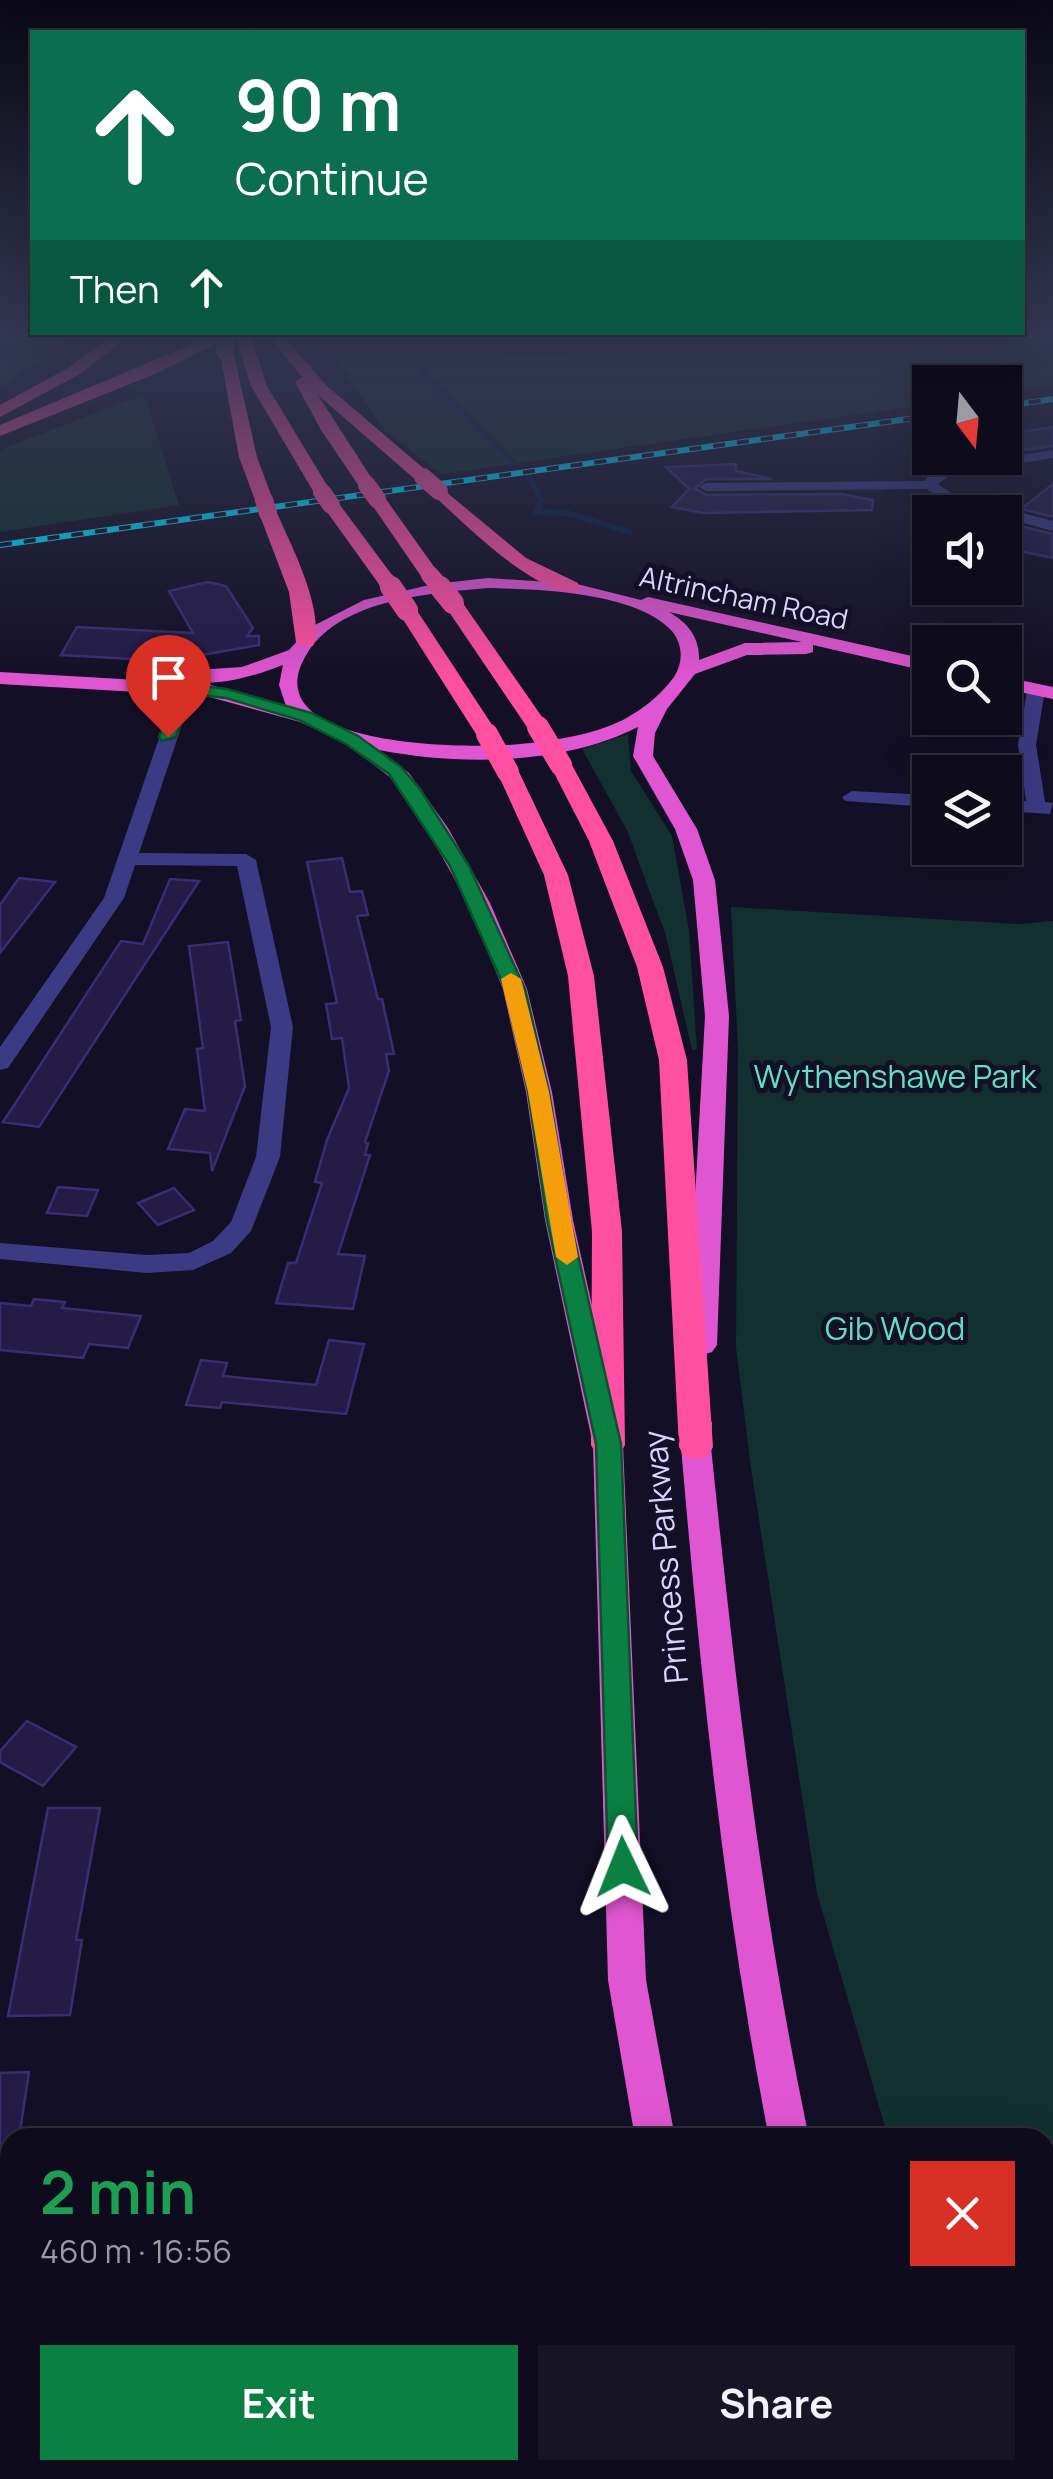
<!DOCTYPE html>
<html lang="en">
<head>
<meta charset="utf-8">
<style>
  body { margin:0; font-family:Manrope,sans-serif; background:#171425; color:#f1f3f6; height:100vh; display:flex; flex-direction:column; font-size:38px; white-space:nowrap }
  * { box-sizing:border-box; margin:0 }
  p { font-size:32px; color:#9b9ba3 }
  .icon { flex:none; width:55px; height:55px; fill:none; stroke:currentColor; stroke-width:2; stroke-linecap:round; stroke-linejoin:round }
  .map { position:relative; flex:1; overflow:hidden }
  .drawer { position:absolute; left:0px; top:2128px; width:1055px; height:352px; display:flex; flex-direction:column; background:#0e0b1c; border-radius:30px 30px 0 0; box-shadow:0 10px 40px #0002,0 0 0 2px #2e2b3b }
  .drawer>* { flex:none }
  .top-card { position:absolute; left:30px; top:30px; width:995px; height:305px; border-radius:0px; box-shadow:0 10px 40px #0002,0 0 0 2px #2e2b3b; background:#0b6e4f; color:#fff; overflow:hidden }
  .needle { width:65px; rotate:164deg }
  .tools { position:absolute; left:912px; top:365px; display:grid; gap:20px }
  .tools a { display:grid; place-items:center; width:110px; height:110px; border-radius:0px; background:#0e0b1c; box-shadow:0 10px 40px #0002,0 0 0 2px #2e2b3b; font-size:50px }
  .pin { position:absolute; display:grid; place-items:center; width:85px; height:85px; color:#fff; margin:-102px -42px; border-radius:50% 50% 50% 0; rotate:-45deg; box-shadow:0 0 10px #0007 }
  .pin .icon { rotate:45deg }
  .me { position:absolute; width:110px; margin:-55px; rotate:358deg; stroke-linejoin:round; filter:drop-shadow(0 0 8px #0008) }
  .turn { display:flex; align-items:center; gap:35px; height:210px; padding:0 40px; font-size:45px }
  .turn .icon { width:130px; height:130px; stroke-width:2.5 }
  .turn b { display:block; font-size:70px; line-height:85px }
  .then { display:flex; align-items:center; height:95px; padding:0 40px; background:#0003; gap:20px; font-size:38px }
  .round { display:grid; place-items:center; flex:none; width:105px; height:105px; border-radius:0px; background:#171425 }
  .headline { display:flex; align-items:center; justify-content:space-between; height:170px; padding:0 40px }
  h1 { font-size:60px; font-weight:700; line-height:75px; color:#1e9e55 }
  .button { display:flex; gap:20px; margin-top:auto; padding:20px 40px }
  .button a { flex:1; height:115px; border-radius:0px; background:#0b8043; color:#fff; font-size:40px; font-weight:700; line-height:115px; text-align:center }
  .button a+a { background:#171425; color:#f1f3f6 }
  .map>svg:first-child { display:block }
  .green { fill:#12302f }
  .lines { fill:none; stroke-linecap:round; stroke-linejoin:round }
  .stream { stroke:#0a1f44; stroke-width:6 }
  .building { fill:#241b47; stroke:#3b2d73; stroke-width:2.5 }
  .minor { fill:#3d3a85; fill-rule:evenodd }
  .trunk { fill:#e055d1; fill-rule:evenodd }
  .motorway { fill:#ff4fa3; fill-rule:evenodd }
  .rail-casing { stroke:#00e5ff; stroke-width:6 }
  .rail { stroke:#130f26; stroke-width:4; stroke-dasharray:12; stroke-linecap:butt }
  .motorway-bridge-far1 { stroke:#ff4fa3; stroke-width:18 }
  .motorway-bridge { stroke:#ff4fa3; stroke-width:22 }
  .route { fill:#0b8043; stroke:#07532c; stroke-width:2.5 }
  .slow { fill:#f59e0b }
  .labels { text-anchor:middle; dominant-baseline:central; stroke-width:10; stroke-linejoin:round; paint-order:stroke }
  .far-street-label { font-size:28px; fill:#d9d4ff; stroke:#130f26 }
  .park-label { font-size:32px; fill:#5fe0c0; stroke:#130f26 }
  .street-label { font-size:32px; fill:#d9d4ff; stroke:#130f26 }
</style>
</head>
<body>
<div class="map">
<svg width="1053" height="2479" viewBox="0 0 1053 2479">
  <rect width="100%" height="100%" fill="#130f26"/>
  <path class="green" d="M4,335H76L0,387V338Z
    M321,335H447L445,339L512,355L691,349L675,335H1053V387L1005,394V382H930V404L440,474L384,430Z
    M144,394L179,505L0,532V450Z
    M628,734L631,771L672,836L689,930L697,1049L692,1050L665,932L647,885L628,832L582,749Z
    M731,907L1018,924L1053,921V2479H988L986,2470H1045V2138L888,2137L817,1893L751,1468L736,1347L738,1048Z"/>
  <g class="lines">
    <path class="stream" d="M397,335L430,380L515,464
      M529,476L541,500L536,512L568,513L629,532"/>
  </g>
  <path class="building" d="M1053,427V446L1026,450L1005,434Z
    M736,464V471L772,479H706L695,488L706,495L841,494L873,500L872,510L703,513L672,507L689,489L666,467Z
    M1053,484V517L1021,509Z
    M1005,522L1053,534V558L1005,548Z
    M208,582L226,586L253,628L247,636H259V645L168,661L61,655L77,627L193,633L169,591Z
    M342,858L350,892L362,891L368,915L357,916L378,999H382L394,1054H386L389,1071L365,1142L368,1143L365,1155H370L338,1254L365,1256L353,1309L276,1303L288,1263H296L322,1183L315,1182L327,1140L349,1088L342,1038L332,1039L326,1004L337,1003L307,862Z
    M19,878L55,882L0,953V905Z
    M170,879L199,881L39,1127L3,1122L121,941L143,944Z
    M228,942L241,1020L235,1021L245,1086L212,1171L210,1153L168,1149L185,1109L205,1111L197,1049L203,1048L189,946Z
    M58,1187L98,1190L87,1216L47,1213Z
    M174,1188L194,1210L158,1225L138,1203Z
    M34,1299L65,1302L62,1308L141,1316L128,1348L89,1344L83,1358L0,1350V1303L31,1306Z
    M329,1340L364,1344L346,1414L222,1402L220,1408L186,1405L201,1360L227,1363L223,1376L316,1385Z
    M27,1721L76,1747L43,1786L0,1762V1751Z
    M48,1808H100L76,1940H82L70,2015L8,2016Z
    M29,2072L19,2138H10V2164L0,2163V2073Z"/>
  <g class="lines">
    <path class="minor" d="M1053,450V458L950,475L938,484L954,495L1053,521V531L1005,518V512C977,512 950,505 927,489L706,491L699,487L706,483L925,481L930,473L946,467Z
      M185,684L194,689L139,853L246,854L256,860L293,1027L280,1157L251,1231L231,1253L193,1270L147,1273L0,1259V1243L147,1255L189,1253L213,1241L231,1222L256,1157L271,1027L237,866L135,865L124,898L8,1068L0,1070V1047L104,898L176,689Z
      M1036,685L1045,690L1036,745L1045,802L1053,803L1050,814L1005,811V799L1026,801L1018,745L1027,690Z
      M852,791L930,795V807L845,801L842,797Z"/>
    <path class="trunk" d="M488,578L577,584L641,600L648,597L930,660V672L813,645V652L806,654L747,655L695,674L667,709L655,733L653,756L697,829L715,880L729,1016L717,1345L712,1352L702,1355L692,1352L687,1345L705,1016L693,880L675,829L633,756L638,727C563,765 460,766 379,750L409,773L448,828L490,903L527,989L552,1092L573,1220L623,1445L646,1980L675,2138H635L608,1980L593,1445L545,1220L526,1092L503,989L468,903L426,828L395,781L344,742L300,722L206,696L0,684V672L207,684L286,706L279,685L283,665C260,674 207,692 186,676L196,670L242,667L289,650L309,628L364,600L434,584ZM488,588C537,589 633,592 670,629C683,642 684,662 674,677C660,696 644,708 623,720C592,735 553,741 520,744C472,749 246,749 308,652C342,599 431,593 488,588ZM669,612L802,642L745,643L699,660C700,638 688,623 669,612Z
      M1005,677L1053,687V699L1005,689Z
      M697,1412L708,1415L712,1423L711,1447C735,1679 761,1909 809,2138H769C724,1909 701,1679 681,1447L686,1415Z
      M696,2470H742L744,2479H698Z
      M845,2470H891L894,2479H848Z"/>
    <path class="motorway" d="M113,335H130L80,374L0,417V405L68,368Z
      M214,335H234L155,374L0,436V425Z
      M235,335H250L267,386L331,492L328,496H316L251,386Z
      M276,339H286L326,385L429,473V481H417L318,395L376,485L367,490L361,489L321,430L295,382L302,377L276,345Z
      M219,348L233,351L257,457L273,500L270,504H258L255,500L239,457Z
      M439,486L526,558L578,583V591C538,599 462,521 433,495V487Z
      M377,494L383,495L437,571V579H423L368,499Z
      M331,500L337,501L395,579V587H381L322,505Z
      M268,508L277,513C291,545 326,612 313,646H299L296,642L289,592L259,513Z
      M453,597L460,599L549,727L546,732L538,734L527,727L443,603Z
      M407,604L414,606L498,734L495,739L487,741L476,734L397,610Z
      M561,758L572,765L613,841L663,967L687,1060L713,1447L708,1456L696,1459L684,1456L679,1447L659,1060L637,967L589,841L550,765Z
      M508,765L519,772L568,875L594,976L622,1232L625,1445L620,1454L608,1457L596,1454L591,1445L592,1232L568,976L544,875L497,772Z"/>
    <g class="rail-casing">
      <path id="rail" d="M1005,406L1053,399
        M0,545L930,416"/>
    </g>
    <use href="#rail" class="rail"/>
    <path class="motorway-bridge-far1" d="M225,335V351
      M423,477L439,491
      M367,485L377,499
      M322,492L331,505
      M264,500L268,513
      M430,575L442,589
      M388,583L392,589"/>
    <path class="motorway-bridge" d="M391,587L407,610
      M440,587L453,603
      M538,727L561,765
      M487,734L508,772"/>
  </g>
  <linearGradient id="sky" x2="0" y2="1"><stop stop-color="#0a0815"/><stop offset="0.49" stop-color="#333752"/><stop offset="1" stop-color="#333752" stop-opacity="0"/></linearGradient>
  <rect width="1053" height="682" fill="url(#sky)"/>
  <path class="route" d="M185,684L227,689L311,713L358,736L401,767L420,789L469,866L525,989L549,1092L570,1220L621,1444L638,1867L634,1877L623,1881L612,1877L608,1867L596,1444L547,1220L528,1092L505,989L450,866L389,774L346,744L299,720L226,698L191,694L176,737L162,741L159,737L177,689Z"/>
  <path class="slow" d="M511,973L521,979L549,1092L578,1257L567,1265L556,1257L528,1092L501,979Z"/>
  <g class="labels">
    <g class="far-street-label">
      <text transform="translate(744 597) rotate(12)">Altrincham Road</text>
    </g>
    <g class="park-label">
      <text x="895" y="1076">Wythenshawe Park</text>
      <text x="895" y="1328">Gib Wood</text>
    </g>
    <g class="street-label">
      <text transform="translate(665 1557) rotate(-95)">Princess Parkway</text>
    </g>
  </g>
</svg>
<div class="tools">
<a><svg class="needle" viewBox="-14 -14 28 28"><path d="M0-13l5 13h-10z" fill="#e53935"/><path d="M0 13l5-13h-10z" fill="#9b9ba3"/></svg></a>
<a><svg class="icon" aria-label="sound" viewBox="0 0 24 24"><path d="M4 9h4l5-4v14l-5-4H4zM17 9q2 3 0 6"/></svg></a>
<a><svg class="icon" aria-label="search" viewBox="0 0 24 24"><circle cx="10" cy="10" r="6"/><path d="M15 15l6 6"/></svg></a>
<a><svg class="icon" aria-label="layers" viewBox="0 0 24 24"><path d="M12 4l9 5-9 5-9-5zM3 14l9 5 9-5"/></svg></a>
</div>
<div class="pin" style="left:168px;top:737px;background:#d93025"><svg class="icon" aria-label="arrive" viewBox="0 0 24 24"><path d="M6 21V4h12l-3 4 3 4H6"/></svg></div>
<svg class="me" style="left:623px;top:1867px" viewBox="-20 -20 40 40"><path d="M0-17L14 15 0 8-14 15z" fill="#0b8043" stroke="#fff" stroke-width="4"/></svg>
<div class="top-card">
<div class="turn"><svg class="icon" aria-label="ahead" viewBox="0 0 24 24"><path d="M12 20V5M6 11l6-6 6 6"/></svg><div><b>90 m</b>Continue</div></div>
<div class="then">Then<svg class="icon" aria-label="ahead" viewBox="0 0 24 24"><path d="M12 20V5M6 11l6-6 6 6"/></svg></div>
</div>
<section class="drawer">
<div class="headline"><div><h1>2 min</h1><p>460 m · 16:56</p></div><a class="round" style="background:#d93025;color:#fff"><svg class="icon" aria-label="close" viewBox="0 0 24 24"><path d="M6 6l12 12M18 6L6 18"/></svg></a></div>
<div class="button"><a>Exit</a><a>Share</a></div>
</section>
</div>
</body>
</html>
